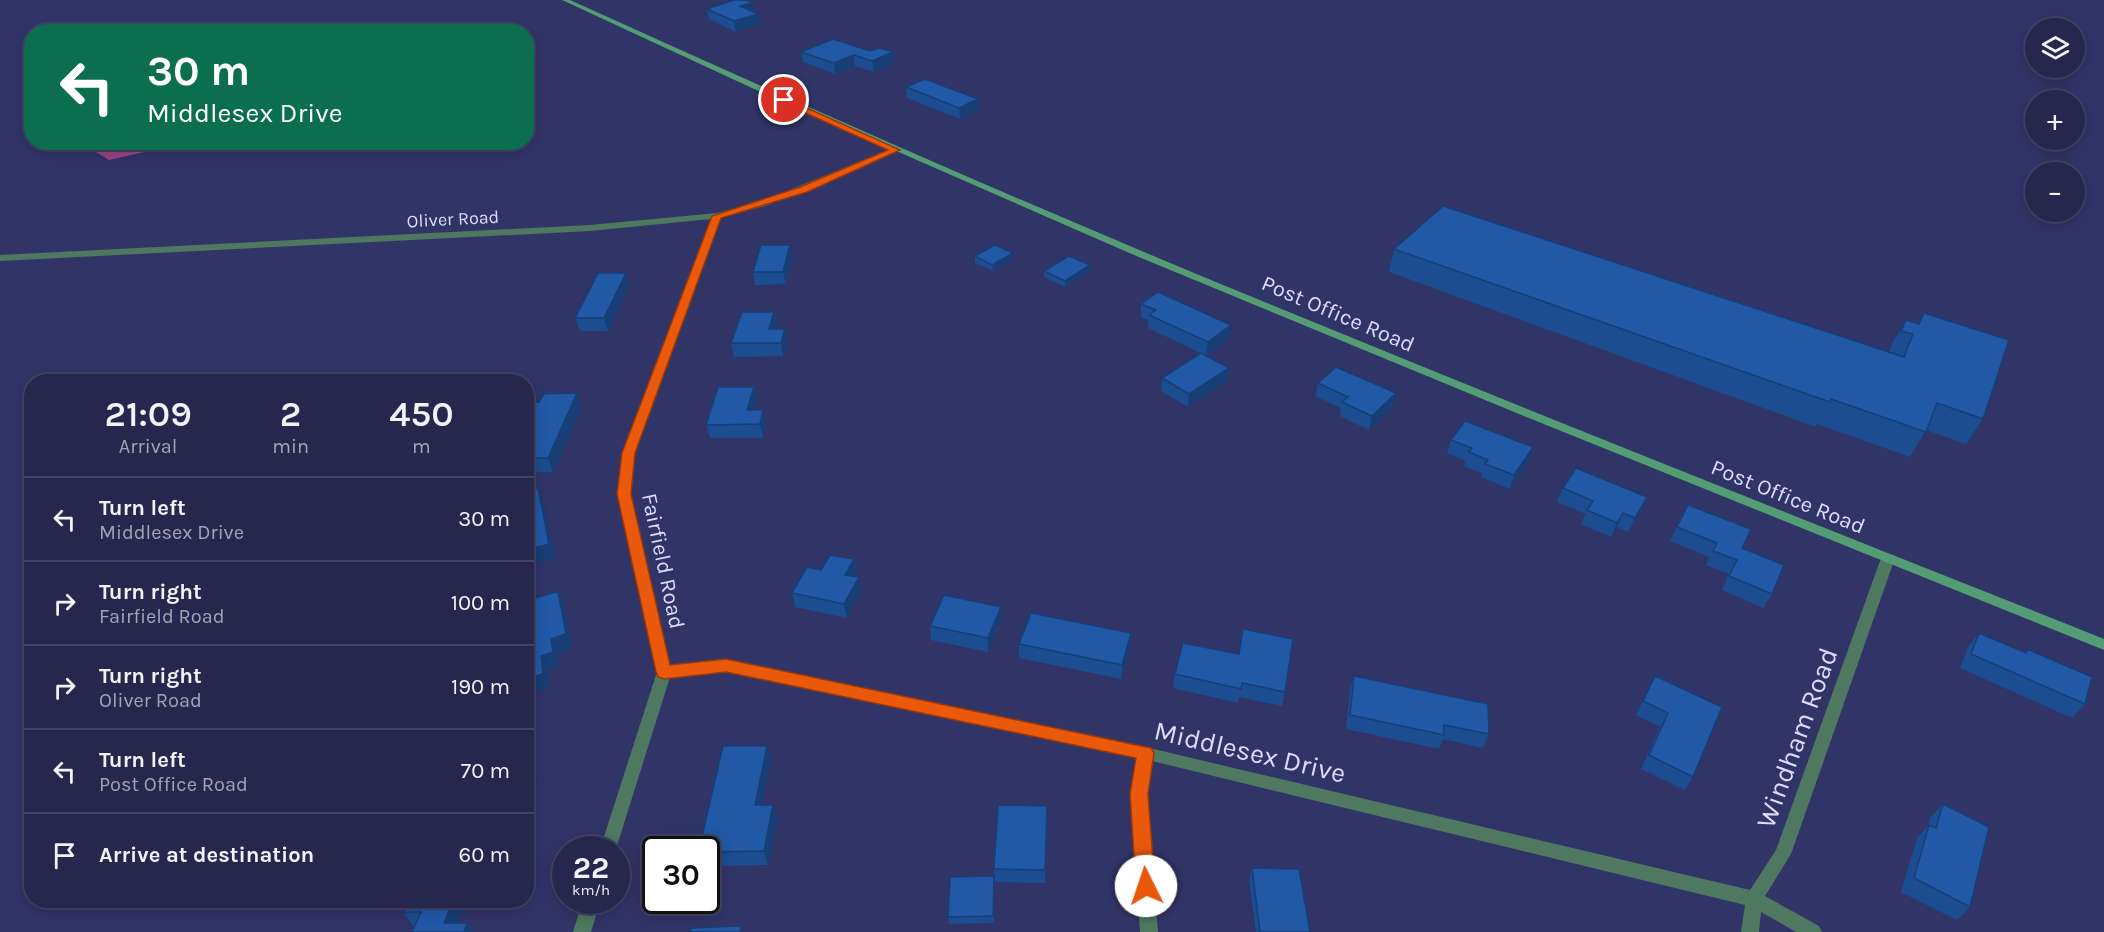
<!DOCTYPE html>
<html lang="en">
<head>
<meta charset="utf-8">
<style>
  body { margin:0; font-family:Karla,sans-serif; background:#313357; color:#f1f3f6; height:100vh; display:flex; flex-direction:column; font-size:22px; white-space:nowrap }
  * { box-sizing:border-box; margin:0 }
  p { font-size:20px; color:#a3a5b6 }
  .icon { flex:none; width:33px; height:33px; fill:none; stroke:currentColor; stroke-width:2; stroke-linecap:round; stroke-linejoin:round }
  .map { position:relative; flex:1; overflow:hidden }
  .drawer { position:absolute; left:24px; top:374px; width:510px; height:534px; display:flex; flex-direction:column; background:#25274d; border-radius:24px; box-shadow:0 3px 15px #0003,0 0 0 2px #424465 }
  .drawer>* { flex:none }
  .hud { position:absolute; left:24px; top:24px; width:510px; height:126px; border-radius:24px; box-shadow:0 3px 15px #0003,0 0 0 2px #424465; background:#0b6e4f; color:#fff; overflow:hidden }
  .buttons { position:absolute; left:2025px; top:18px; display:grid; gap:12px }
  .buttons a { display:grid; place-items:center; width:60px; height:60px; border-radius:50%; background:#25274d; box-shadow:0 3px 15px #0003,0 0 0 2px #424465; font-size:30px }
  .speed { position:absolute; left:552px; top:836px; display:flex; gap:12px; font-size:30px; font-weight:700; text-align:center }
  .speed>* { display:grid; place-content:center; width:78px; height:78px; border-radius:50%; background:#25274d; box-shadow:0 3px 15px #0003,0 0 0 2px #424465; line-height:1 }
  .speed small { font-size:15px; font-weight:400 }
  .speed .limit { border:3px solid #111; border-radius:9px; background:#fff; color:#111 }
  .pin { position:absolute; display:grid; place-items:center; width:51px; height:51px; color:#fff; margin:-26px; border:3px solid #fff; border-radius:50%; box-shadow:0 2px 6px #0007 }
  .me { position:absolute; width:66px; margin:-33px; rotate:356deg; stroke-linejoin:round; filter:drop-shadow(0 0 4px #0008) }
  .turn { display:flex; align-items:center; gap:21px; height:126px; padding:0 24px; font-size:27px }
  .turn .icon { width:78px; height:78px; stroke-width:2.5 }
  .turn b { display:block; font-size:42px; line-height:51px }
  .eta { display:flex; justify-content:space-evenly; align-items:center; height:102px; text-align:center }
  .eta b { font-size:36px; font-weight:600; line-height:42px }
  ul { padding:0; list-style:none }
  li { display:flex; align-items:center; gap:18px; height:84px; padding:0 24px; border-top:2px solid #424465 }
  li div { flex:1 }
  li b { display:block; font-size:22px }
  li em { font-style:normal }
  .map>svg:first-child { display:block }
  .water { fill:#9a4485 }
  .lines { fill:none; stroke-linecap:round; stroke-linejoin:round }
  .street { fill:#4e7960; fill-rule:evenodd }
  .secondary { fill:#549c74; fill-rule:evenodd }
  .wall { fill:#1c4d90 }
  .shaded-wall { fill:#173e75 }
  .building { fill:#2159a7; stroke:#173e75; stroke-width:1.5 }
  .route { fill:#ea580c; stroke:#983908; stroke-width:1.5 }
  .labels { text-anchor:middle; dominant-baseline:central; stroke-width:4.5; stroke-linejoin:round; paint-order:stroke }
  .far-street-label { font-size:18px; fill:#d9defe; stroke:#313467 }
  .street-label { font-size:22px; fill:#d9defe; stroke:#313467 }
  .near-street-label { font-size:27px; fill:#d9defe; stroke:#313467 }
</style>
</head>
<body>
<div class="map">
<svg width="2104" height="932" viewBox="0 0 2104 932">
  <rect width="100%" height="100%" fill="#313467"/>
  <path class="water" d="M96,143V142L185,143L109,160L96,152Z"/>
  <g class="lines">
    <path class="street" d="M893,148L900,150L768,205L721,218L635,453L630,494L670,666L726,659L1145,747L1750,890L1776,850L1881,558L1883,555H1893L1895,558L1791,854L1765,896L1819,926L1822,932H1796L1761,912L1759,932H1741L1745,905L1152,761L1147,794L1158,932H1140L1131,794L1137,758L726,671L670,677L616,849H600L657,672L618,494L623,453L711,219L590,231L0,261V255L590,225L717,213L762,201Z
      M583,900H601L591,932H573Z"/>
    <path class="secondary" d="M562,0H570C760,86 951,171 1144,252C1462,385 1783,511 2104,639V650L1519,414L1134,255L752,88Z"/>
  </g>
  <path class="wall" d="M707,9L754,12L760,24L736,32L709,19Z
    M870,51L894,63L874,72L855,66L835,74L803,62L801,52Z
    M906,87L978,99L979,110L960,119L907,98Z
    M1394,249L1889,352L1892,344L1906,320L1918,324L1924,313L1983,419L1966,444L1926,430L1910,457L1817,424L1816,427L1389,272Z
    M1013,253V259L993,271L975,263V256Z
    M793,257L786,284L755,285L753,272Z
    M1044,271H1090L1065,287L1044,277Z
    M626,273L629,286L608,331H580L575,318Z
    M1141,304L1229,338L1206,356L1227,381L1188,407L1161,391L1162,378L1201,353L1148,328V320L1141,317Z
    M774,312L777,325L776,329H785L787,342L783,356L734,357L731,343Z
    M1318,383L1393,407L1369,430L1340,416L1341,408L1315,396Z
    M754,387L757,400L754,410L766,423L763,438H710L706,425Z
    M526,403L582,407L553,472H526Z
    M1451,440L1528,461L1510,489L1481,477L1482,473L1464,466L1466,461L1447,453Z
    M1563,488L1641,511L1628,532L1617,527L1611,537L1581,524L1586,514L1557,502Z
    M1688,505L1742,548L1772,594L1763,608L1722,590L1729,574L1706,565L1709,557L1670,541Z
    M854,559L856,573L854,576L861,591L847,618L795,607L792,593L821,570Z
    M1001,621L988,652L931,640L930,626Z
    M1131,633L1130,647L1121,679L1019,658V644Z
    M1979,633L2025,652L2027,649L2085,704L2072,718L1960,668L1968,647Z
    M1183,643L1285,692L1282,706L1239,697L1238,703L1173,688L1175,674Z
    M1354,676L1489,734L1483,748L1443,739L1439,749L1346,729L1350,690Z
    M1655,676L1693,777L1685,790L1641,769L1660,727L1636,715Z
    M767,746L771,760L762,805H773L777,819L768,865L706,866V849Z
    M1943,804L1970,907L1957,920L1901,892L1917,838L1928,826L1930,818Z
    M1047,806L1045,883L994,882V923L949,924L948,917L994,876V869Z
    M1252,868L1310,932H1256L1249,881Z
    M409,900H467L458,923H467L473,932H412L415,926H413L404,912Z"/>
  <path class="shaded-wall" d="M752,3L754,13L740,6Z
    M758,14L760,24L736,32L734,21Z
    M893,52L894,63L874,72L872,61Z
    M854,55L855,66L835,74L834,63Z
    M978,99L979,110L960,119L959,108Z
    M790,245L793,257L786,284L783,272Z
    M1013,253V259L993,271L992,265Z
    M1090,265V271L1065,287V281Z
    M626,273L629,286L608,331L604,318Z
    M774,312L777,325L772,342L769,329Z
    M1231,325L1229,338L1206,356L1208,342Z
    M785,329L787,342L783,356L781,343Z
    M1229,368L1227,381L1188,407L1189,394Z
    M754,387L757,400L750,424L747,410Z
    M577,393L582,407L553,472L548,458Z
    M1396,393L1393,407L1369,430L1372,416Z
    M763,410L766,423L763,438L760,424Z
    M1533,447L1528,461L1510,489L1514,475Z
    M538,488L543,502L555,558L526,566V550Z
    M1647,497L1641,511L1628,532L1635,518Z
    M1623,513L1617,527L1611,537L1617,523Z
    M854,559L856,573L847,589L845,575Z
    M859,577L861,591L847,618L844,604Z
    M558,591L564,605L572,648L557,653L559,666L547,670L550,688L526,695V679L551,639Z
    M1001,607V621L988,652V638Z
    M1131,633L1130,647L1121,679L1122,665Z
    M767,746L771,760L759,818L755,805Z
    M530,767L537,781L526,815V778Z
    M773,805L777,819L768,865L764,851Z
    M453,900H467L455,932L444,923Z
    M467,923L473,932H464Z"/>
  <path class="building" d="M734,0H746L752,3L740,6L758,14L734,21L707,9Z
    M833,39L870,51L879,48L893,52L872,61L854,55L834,63L801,52Z
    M925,79L978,99L959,108L906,87Z
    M1443,206L1904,357L1913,334L1901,331L1906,320L1919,324L1924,313L2009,340L1983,419L1937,403L1926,432L1831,399L1830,402L1394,249Z
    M761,245H790L783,272H753Z
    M995,245L1013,253L992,265L975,256Z
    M1069,256L1090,265L1065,281L1044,271Z
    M598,273H626L604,318H575Z
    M1158,292L1231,325L1208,342L1149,315L1156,310L1141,304Z
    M742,312H774L769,329H785L781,343H731Z
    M1201,353L1229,368L1189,394L1162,378Z
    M1336,367L1396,393L1372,416L1342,402L1348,397L1318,383Z
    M718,387H754L747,410H763L760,424L706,425Z
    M577,393L548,458H526V423L527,421H526V403L539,402L544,394Z
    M1465,421L1533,447L1514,475L1485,464L1488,460L1469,452L1472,448L1451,440Z
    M1576,468L1647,497L1635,518L1623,513L1617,523L1587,510L1593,501L1563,488Z
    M538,488L549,544L526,550V491Z
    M1688,505L1751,529L1742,548L1784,565L1772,594L1729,576L1737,560L1713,551L1717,543L1677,527Z
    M830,555L854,559L845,575L859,577L844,604L792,593L807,567L821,570Z
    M558,591L566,634L551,639L553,652L541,656L543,674L526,679V601Z
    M944,595L1001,607L988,638L930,626Z
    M1031,613L1131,633L1122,665L1019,644Z
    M1243,629L1293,639L1285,692L1242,683L1241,689L1175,674L1183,643L1239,654Z
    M1979,633L2026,653L2027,649L2092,677L2085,704L1971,654Z
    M1354,676L1488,704L1489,734L1444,725V735L1350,715Z
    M1655,676L1722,707L1693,777L1649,755L1668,713L1643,701Z
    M723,746H767L755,805H773L764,851L706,852V849H699Z
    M526,767H530L526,778Z
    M1943,804L1989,827L1970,907L1914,878L1929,825L1936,828Z
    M998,805L1047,806L1045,870L994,869Z
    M1252,868L1299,869L1310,932H1260Z
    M994,876L993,916L948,917L950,877Z
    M409,900H453L444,923H467L464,932H412L421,912H404Z
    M741,926L740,932H690L691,928Z"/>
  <path class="route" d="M781,99H787L900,150L807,192L721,218L635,453L631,494L670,665L726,659L1151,748L1154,753L1148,794L1155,886L1152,892L1146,895L1139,892L1136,886L1130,794L1136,758L726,672L664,679L658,677L656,672L617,494L622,453L712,216L800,187L888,150L781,102Z"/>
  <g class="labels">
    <g class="far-street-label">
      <text transform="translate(453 219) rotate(-3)">Oliver Road</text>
    </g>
    <g class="street-label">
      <text transform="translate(1338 314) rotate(23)">Post Office Road</text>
      <text transform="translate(1788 497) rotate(22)">Post Office Road</text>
      <text transform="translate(663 561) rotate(78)">Fairfield Road</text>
    </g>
    <g class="near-street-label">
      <text transform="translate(1797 738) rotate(-70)">Windham Road</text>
      <text transform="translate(1250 752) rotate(13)">Middlesex Drive</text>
    </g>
  </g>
</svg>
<div class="buttons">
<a><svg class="icon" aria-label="layers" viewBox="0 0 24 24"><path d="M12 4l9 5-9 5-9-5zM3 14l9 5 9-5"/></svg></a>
<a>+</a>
<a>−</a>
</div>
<div class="speed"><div>22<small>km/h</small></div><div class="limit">30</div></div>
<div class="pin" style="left:784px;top:100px;background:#d93025"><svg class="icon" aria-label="arrive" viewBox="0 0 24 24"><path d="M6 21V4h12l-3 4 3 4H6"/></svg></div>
<svg class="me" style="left:1146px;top:886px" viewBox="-20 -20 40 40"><circle r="19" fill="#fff"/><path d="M0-13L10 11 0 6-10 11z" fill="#ea580c"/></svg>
<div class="hud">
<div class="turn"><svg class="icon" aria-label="left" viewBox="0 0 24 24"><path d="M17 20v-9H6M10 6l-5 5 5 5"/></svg><div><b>30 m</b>Middlesex Drive</div></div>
</div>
<section class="drawer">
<div class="eta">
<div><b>21:09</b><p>Arrival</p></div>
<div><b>2</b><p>min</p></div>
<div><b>450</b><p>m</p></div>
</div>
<ul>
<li><svg class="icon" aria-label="left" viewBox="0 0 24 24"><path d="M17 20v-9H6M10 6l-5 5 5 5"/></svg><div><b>Turn left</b><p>Middlesex Drive</p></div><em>30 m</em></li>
<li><svg class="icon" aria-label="right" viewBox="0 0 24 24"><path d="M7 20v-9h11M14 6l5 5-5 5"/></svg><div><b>Turn right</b><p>Fairfield Road</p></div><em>100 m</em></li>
<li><svg class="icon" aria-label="right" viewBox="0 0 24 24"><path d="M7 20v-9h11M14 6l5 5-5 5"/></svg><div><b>Turn right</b><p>Oliver Road</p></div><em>190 m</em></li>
<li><svg class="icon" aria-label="left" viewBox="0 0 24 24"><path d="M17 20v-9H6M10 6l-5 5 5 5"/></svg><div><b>Turn left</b><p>Post Office Road</p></div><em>70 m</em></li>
<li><svg class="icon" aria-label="arrive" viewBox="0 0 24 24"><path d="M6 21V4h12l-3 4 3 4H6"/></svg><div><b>Arrive at destination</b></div><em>60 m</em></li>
</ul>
</section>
</div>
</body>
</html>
